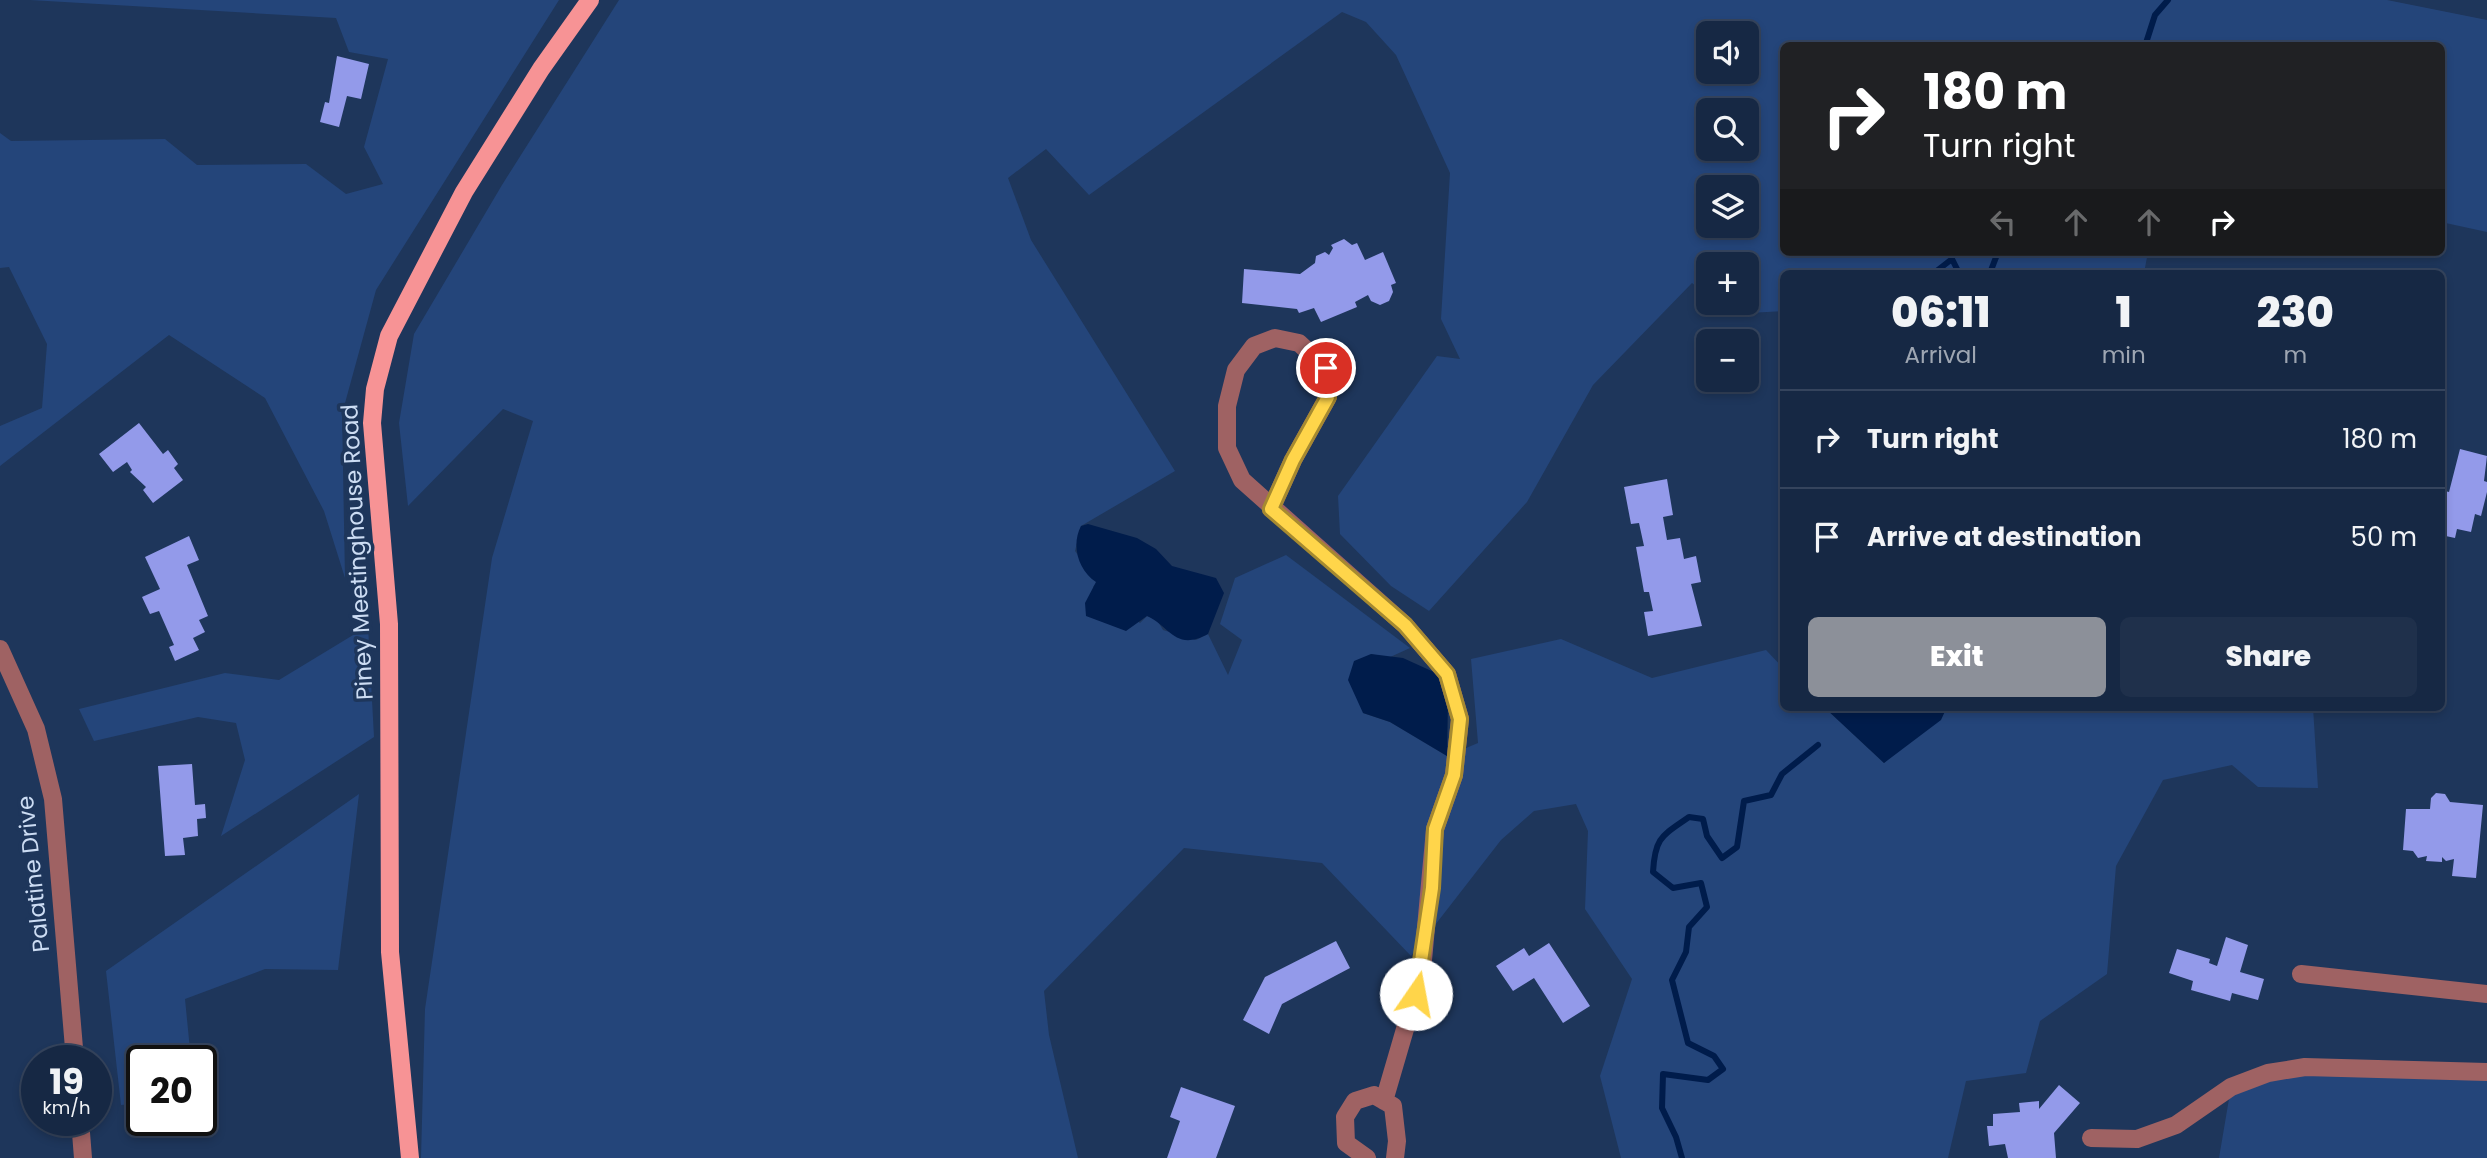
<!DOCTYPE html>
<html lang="en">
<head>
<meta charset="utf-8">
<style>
  body { margin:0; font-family:Poppins,sans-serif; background:#1f304b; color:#f1f3f6; height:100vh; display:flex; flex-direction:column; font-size:26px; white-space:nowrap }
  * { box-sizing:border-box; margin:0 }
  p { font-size:23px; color:#9ea6b2 }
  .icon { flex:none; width:38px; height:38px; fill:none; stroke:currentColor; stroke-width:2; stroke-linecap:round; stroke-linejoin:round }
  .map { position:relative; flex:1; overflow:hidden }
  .side { position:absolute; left:1780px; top:270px; width:665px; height:441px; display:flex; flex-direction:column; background:#162844; border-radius:10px; box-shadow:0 4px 10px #0003,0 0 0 2px #35445d }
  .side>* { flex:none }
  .top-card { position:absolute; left:1780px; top:42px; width:665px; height:214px; border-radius:10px; box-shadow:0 4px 10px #0003,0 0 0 2px #35445d; background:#202124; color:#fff; overflow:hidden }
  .buttons { position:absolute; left:1696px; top:21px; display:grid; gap:14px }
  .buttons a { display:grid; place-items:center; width:63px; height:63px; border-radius:10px; background:#162844; box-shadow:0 4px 10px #0003,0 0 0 2px #35445d; font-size:35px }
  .speed { position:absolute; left:21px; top:1045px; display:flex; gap:14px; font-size:35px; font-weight:700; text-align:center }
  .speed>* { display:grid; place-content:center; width:91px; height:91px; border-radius:50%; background:#162844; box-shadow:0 4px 10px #0003,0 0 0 2px #35445d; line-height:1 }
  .speed small { font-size:18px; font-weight:400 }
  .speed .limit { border:4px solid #111; border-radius:10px; background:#fff; color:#111 }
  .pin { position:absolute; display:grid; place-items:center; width:60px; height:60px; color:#fff; margin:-30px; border:4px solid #fff; border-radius:50%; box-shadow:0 2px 7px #0007 }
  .me { position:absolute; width:77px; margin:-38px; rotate:12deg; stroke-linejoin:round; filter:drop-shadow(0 0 5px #0008) }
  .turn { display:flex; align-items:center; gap:24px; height:147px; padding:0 28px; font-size:32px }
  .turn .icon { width:91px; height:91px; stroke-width:2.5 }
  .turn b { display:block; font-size:49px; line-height:60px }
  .lanes { display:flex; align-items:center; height:66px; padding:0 28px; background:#0003; justify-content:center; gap:35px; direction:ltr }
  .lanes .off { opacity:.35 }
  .eta { display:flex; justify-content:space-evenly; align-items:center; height:119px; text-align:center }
  .eta b { font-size:42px; font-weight:800; line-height:49px }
  .button { display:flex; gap:14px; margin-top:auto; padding:14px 28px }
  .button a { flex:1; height:80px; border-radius:10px; background:#8c9099; color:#fff; font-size:28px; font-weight:800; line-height:80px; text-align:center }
  .button a+a { background:#1f304b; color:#f1f3f6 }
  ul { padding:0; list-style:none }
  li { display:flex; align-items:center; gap:21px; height:98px; padding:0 28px; border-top:2px solid #35445d }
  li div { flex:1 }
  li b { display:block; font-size:26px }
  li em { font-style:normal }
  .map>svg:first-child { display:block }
  .green { fill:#24457a; fill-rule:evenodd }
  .water { fill:#001c4b }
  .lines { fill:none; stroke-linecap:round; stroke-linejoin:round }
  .stream { stroke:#001c4b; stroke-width:6 }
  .building { fill:#939aea }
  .minor { stroke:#9f6263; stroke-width:18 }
  .major { stroke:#f79395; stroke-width:18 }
  .route-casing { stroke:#a68a30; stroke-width:18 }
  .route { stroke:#ffd54a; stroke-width:12 }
  .labels { text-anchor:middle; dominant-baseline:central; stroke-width:7; stroke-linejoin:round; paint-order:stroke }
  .street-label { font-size:23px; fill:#ccdcf3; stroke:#1e365b }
</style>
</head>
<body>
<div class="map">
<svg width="2487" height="1158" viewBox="0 0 2487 1158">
  <rect width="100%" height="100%" fill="#1e365b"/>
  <path class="green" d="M30,0H559L376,290L342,414L345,578L324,511L265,398L169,335L0,466V426L42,408L47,344L9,267L0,268V133L11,141L165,139L197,165L306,164L346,194L383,184L364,147L388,59L349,52L336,18Z
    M619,0H2387L2487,20V232L2441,222V46H1783V252H2148L2144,273H1783V311L1731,314L1717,303H1746V264H1708V295L1692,283L1593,385L1527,502L1429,611L1391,586L1340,534L1338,496L1437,356L1460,359L1441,319L1450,173L1396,55L1366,22L1342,12L1089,195L1046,149L1008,178L1031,240L1175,471L1081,526L1075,551L1097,582L1093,587L1140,623L1147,616L1157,620L1163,630L1196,640L1208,634L1228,675L1242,640L1220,624L1235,578L1286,555L1410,648L1388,658L1371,654L1363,713L1390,722L1447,756L1478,743L1471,659L1561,639L1652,678L1766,650L1783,668V707H1824L1884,763L1946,707H2313L2318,788L2258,787L2232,765L2163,780L2116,866L2107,974L2040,1021L2026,1073L1966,1081L1948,1158H1621L1600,1076L1632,979L1585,909L1588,831L1576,804L1534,811L1501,840L1411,956L1322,863L1184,848L1044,991L1049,1035L1078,1158H421L425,1009L492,558L533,421L503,409L408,506L399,423L414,334L502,185ZM1708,33H1746V72H1708ZM1708,110H1746V149H1708ZM1708,187H1746V226H1708Z
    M368,626L374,737L221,836L245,760L236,723L198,717L94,741L79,709L225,673L279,680Z
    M359,794L338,970L265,969L185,999L191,1060H142V1103L121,1105L106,971Z
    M2487,1072V1158H2219L2231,1087L2268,1073Z"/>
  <path class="water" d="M1088,524L1137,538L1156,549L1172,566L1216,578L1224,593L1208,634C1175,652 1170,626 1147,616L1126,631L1086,616L1085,603L1096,582C1078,570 1071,545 1081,526Z
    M1371,654L1403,658L1436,673L1448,701L1447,756L1390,722L1363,713L1348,680L1354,661Z
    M1824,707H1947L1941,720L1884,763Z"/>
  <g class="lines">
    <path class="stream" d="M2145,46L2155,15L2168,0
      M1934,273L1952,259L1959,273
      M1990,273L1998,252
      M1682,1158L1676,1137L1662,1108L1663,1074L1708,1080L1723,1069L1714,1056L1688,1043L1672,980L1686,952L1689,927L1707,907L1701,883L1673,888L1653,872C1655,837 1662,836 1689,817L1703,819L1707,836L1722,858L1737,847L1744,801L1771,795L1782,774L1818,745"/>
  </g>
  <path class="building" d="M337,56L369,64L361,99L347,96L339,127L320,122L325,102L329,103Z
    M1344,239L1352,245L1357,243L1365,260L1383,252L1396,283L1391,285L1393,292L1389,301L1380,305L1371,301L1368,295L1355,302L1357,307L1321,322L1314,308L1299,313L1297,309L1242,303L1244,269L1300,274L1315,263L1316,256L1325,252L1329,255L1333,248L1331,245Z
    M139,423L163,454L168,450L178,464L174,468L183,480L153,503L143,490L146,487L130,472L132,470L127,462L113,472L99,454Z
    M2460,449L2487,456L2484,481L2487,482V492L2481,516L2475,514L2471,532L2457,529L2455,538L2441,535V505L2445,491L2449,492Z
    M1667,479L1673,515L1663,517L1667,540L1680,538L1684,559L1696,556L1701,582L1691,584L1702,626L1648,636L1644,612L1653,611L1649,592H1644L1636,547L1644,546L1639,523L1631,524L1624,487Z
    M189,536L199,560L187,565L208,616L199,620L205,632L193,638L199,650L175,661L169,647L174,645L159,611L150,614L142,597L160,589L145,557Z
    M192,764L195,805L205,804L206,818L197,819L198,836L183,838L185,855L165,856L158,766Z
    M2436,793L2445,794L2450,802L2483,805L2476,878L2452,876L2454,859L2446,861L2442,857V862L2426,861L2427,856L2418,858L2413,851L2403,850L2406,809H2430L2431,798Z
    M2226,937L2248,945L2240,972L2264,979L2258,1000L2232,993L2230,1001L2191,990L2193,981L2169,973L2177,949L2210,959L2209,963L2217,966Z
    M1336,941L1350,968L1282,1004L1269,1034L1243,1020L1265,977Z
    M1549,943L1590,1006L1563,1023L1534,978L1513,991L1496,966L1524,948L1529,956Z
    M2059,1085L2080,1103L2054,1133L2056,1158H2008L2005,1144L1989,1146L1987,1126H1993V1114L2020,1112L2019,1103L2039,1101V1109Z
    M1181,1087L1235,1106L1216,1158H1167L1180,1121L1170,1117Z"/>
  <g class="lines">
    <path class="minor" d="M1271,509L1293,460L1328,397L1326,368L1299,343L1275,338L1254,346L1236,370L1227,406V448L1242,480L1405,625L1447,674L1460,719L1454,775L1435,829L1422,971L1384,1101
      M0,649L36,729L53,799L75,1060
      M2301,974L2487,994
      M80,1120L83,1158
      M2091,1138L2137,1139L2176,1125L2231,1087L2268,1073L2305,1067L2487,1072
      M1367,1158L1346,1143L1345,1117L1355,1101L1374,1095L1393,1106L1397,1141L1395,1158"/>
    <path class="major" d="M410,1158L390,952L389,624L372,423L375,389L389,336L464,192L541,69L590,0"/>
  </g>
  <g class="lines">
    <g class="route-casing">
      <path id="route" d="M1326,368L1328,397L1293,460L1271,509L1405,625L1447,674L1460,719L1454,775L1435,829L1432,888L1416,994"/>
    </g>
    <use href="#route" class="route"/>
  </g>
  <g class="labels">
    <g class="street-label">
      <text transform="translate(357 552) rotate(-93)">Piney Meetinghouse Road</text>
      <text transform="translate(33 874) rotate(-96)">Palatine Drive</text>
    </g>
  </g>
</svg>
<div class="buttons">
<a><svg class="icon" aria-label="sound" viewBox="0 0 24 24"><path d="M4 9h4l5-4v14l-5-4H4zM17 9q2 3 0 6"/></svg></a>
<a><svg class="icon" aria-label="search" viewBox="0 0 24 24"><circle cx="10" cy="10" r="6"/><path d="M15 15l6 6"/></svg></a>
<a><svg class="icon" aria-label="layers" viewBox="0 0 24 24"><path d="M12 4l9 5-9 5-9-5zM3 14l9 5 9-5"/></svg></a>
<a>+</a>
<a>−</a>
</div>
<div class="speed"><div>19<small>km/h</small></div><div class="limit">20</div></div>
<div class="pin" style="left:1326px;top:368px;background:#d93025"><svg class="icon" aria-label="arrive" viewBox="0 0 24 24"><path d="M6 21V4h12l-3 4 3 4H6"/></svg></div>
<svg class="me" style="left:1416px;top:994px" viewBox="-20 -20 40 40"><circle r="19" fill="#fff"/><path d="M0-13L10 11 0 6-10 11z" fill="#ffd54a"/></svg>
<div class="top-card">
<div class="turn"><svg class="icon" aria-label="right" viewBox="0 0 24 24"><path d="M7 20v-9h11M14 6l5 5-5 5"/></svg><div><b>180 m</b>Turn right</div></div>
<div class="lanes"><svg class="icon off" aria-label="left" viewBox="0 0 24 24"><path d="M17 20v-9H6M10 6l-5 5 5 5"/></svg><svg class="icon off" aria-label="ahead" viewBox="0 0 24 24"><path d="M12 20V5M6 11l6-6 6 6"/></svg><svg class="icon off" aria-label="ahead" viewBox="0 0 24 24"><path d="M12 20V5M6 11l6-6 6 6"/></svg><svg class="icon" aria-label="right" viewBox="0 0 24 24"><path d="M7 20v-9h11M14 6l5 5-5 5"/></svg></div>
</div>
<section class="side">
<div class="eta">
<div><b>06:11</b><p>Arrival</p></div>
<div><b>1</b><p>min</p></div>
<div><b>230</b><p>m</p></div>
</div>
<ul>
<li><svg class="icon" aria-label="right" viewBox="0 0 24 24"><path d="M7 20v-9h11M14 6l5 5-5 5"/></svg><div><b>Turn right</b></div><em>180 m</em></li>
<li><svg class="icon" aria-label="arrive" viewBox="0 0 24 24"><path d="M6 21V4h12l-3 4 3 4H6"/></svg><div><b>Arrive at destination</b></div><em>50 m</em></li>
</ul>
<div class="button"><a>Exit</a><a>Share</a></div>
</section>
</div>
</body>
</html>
